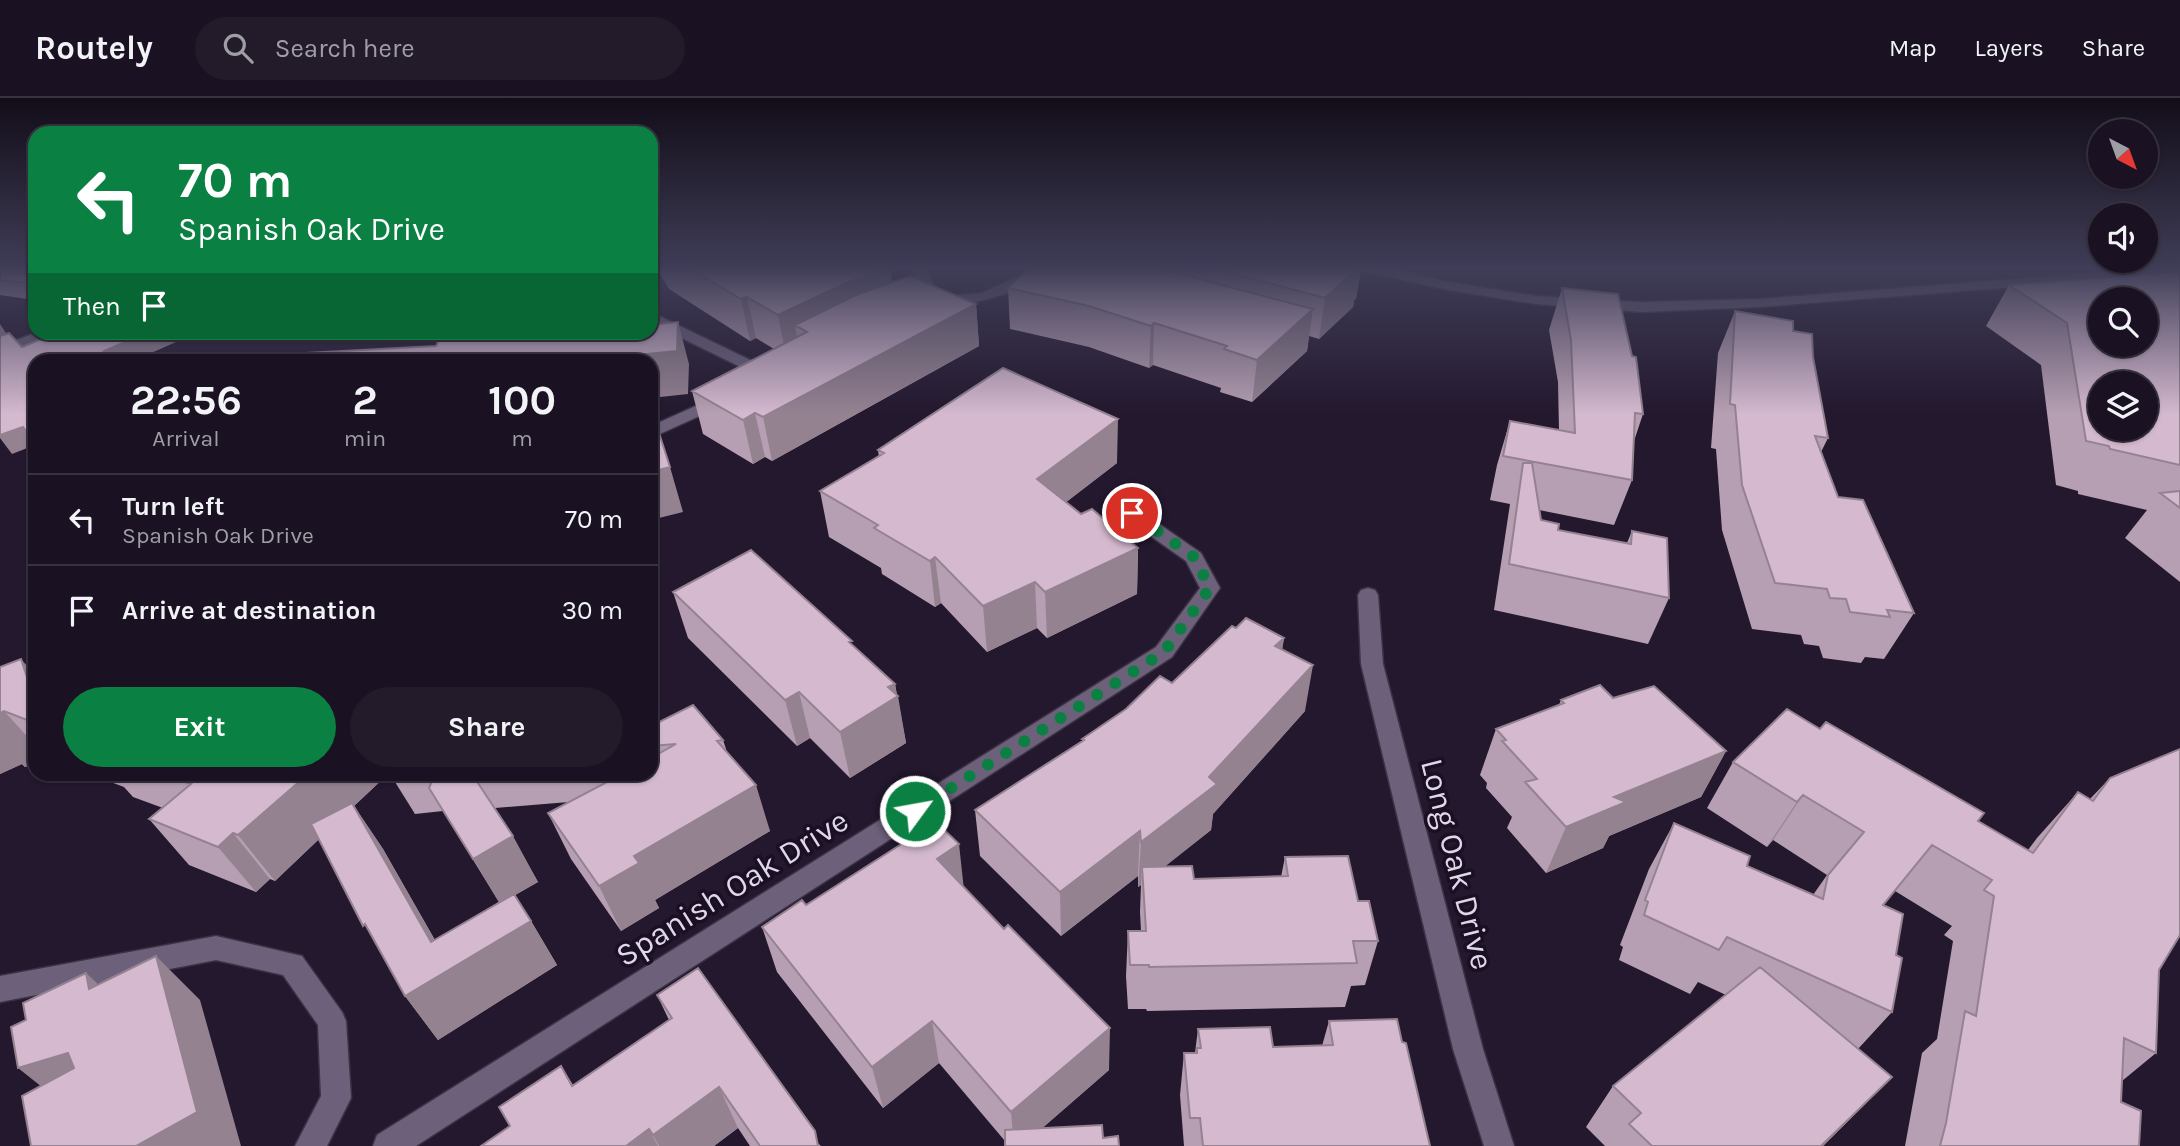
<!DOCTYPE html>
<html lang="en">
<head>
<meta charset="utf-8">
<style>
  body { margin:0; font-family:Karla,sans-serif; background:#231b2a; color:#f1f3f6; height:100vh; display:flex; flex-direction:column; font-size:26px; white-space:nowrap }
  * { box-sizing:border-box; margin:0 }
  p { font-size:23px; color:#9f9ea5 }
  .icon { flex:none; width:38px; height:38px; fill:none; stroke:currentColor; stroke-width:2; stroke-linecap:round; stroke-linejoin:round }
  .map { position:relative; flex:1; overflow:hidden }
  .details { position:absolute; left:28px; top:256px; width:630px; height:427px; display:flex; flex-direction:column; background:#1a1222; border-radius:21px; box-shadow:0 2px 5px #0004,0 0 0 2px #383240 }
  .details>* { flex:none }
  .hud { position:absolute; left:28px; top:28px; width:630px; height:214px; border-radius:21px; box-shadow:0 2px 5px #0004,0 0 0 2px #383240; background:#0b8043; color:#fff; overflow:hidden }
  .needle { width:46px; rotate:139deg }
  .tools { position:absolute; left:2088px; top:21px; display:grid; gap:14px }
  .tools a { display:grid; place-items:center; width:70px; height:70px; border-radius:50%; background:#1a1222; box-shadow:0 2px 5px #0004,0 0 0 2px #383240; font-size:35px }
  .pin { position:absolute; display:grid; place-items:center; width:60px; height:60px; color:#fff; margin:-30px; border:4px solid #fff; border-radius:50%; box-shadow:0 2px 7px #0007 }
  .me { position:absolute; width:77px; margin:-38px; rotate:58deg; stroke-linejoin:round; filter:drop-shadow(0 0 5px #0008) }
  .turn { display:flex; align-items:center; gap:24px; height:147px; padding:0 35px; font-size:32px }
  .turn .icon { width:91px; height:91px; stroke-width:2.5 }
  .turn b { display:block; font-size:49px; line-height:60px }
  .then { display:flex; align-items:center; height:66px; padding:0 35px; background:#0003; gap:14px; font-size:26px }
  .eta { display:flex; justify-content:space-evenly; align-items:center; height:119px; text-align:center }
  .eta b { font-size:42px; font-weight:700; line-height:49px }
  .button { display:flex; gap:14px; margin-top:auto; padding:14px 35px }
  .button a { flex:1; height:80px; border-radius:42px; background:#0b8043; color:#fff; font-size:28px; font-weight:700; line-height:80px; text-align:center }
  .button a+a { background:#231b2a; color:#f1f3f6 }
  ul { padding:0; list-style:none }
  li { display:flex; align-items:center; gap:21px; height:91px; padding:0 35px; border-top:2px solid #383240 }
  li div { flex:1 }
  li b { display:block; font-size:26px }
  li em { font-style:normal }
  header { display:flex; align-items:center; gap:42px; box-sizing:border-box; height:98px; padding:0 35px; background:#1a1222; border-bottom:2px solid #383240 }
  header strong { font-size:33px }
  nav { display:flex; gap:38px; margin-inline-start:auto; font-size:24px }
  .search { width:490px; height:63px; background:#231b2a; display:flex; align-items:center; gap:18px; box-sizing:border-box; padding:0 24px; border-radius:38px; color:#9f9ea5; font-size:26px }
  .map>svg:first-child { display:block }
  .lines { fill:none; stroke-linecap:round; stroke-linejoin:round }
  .minor-casing { stroke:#3b3344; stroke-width:3 }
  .minor { fill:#6d607b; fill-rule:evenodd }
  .wall { fill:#b69fb2 }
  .shaded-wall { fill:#948291 }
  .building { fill:#d4b9cf; stroke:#948291; stroke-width:2; fill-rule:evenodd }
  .route { stroke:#0b8043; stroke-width:12; stroke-dasharray:0 21.6 }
  .labels { text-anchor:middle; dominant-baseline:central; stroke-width:7; stroke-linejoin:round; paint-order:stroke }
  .near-street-label { font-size:32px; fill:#dfd8e7; stroke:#1a0f24 }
</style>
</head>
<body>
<header>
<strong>Routely</strong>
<div class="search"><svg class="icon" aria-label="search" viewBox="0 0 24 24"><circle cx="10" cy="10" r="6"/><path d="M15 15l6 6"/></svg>Search here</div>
<nav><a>Map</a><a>Layers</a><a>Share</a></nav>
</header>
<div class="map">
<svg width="2180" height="1048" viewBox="0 0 2180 1048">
  <rect width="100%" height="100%" fill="#23182e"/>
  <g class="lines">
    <g class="minor-casing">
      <path id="minor" d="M911,170H925L939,199L982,195L1037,170H1055C1034,191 958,214 929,207Z
        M1360,170H1386L1449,184L1536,198L1642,204L1760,201L2153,170H2180V176L1760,209L1642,214L1536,206L1449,192L1362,173Z
        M651,214L777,275L779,278L771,283L765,281L651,225Z
        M38,234H61L0,258V248Z
        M720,297L726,298L728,302L726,306L651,340V328Z
        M1132,410L1139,412L1201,455L1220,490L1172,559L416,1048H373L377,1037L1156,549L1200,490L1186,463L1125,420L1123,416Z
        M1368,490L1375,492L1378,497L1383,566L1483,951L1514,1048H1484L1453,951L1361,566L1358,497L1361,492Z
        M216,838L302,858L342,914L346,923L351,1000L327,1048H295L321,998L318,927L283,877L216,862L0,904V878Z"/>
    </g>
    <use href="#minor" class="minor"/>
  </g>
  <path class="wall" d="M0,170H35V202L0,197Z
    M657,170H890L892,184L976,206L979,248L772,363L765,359L753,366L703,336L692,293L774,251L756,240L750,243L669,191Z
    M964,170H1023V172Z
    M1030,170H1361L1356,201L1354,202L1353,209L1319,241L1309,238L1307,253L1252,304L1220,294L1221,290L1153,267L1149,270L1089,249L1010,231L1008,190Z
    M2163,170H2180V484L2125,440L2147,412L2078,396V393L2056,387L2041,267L1986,228L2009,187L2159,176Z
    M1562,190L1643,316L1634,343L1632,382L1614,427L1539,412L1541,422L1558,432L1627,445L1632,433L1669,500L1648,546L1494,512L1510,406L1490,402L1497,367L1510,323L1559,332L1558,284L1549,232Z
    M1735,213L1793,233L1813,259L1828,340L1821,354L1838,399L1914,515L1884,561L1865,559L1861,565L1823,560L1819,548L1804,546L1801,537L1752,531L1722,432L1716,351L1711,350L1718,255Z
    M878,352L1117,365L1066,404L1081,416L1138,450L1137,496L1047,540L1037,530L987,554L941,505L935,509L882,476L881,470L829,439L820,393L879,359Z
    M673,494L853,548L895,586L906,645L850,680L810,640L797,648L688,540Z
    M1236,530L1284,540L1282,551L1305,613L1213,716L1211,732L1165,768L1194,781L1281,779L1285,759L1358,803L1378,843L1365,887L1351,888L1345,909L1147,913L1146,911H1128L1126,878L1128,833H1141L1140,814L1141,787L1138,789V778L1061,838L980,758L975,712L1082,644V641L1172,585Z
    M0,569L35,577V665L25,669L22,666L0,676Z
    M1613,600L1726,653L1701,699L1609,738L1603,750L1546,775L1507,730L1512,719L1486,690L1487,685L1480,677L1496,631L1559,607L1561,602Z
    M651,628L723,642L727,654L770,733L655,802L659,810L621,833L571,761L548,715L569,704L495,710L538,784L515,797L531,823L557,867L438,942L405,898L319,741L275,783L270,781L256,794L189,767L149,721L163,710L133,699L124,689L89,676H388L354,708L383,751L435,842L499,804L443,713L415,716L390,676H651Z
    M1733,664L1978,723L2028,752L2037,740L2078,694L2090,701L2110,680L2159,872L2156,955L2122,983L2121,1004L2139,1048H1905L1922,955L1937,941L1953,843L1944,837L1952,828L1895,793L1884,807L1896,857L1892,914L1858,951L1892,979L1823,1048H1605L1586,1029L1613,988L1726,897L1698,884L1690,896L1619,862L1623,849L1620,847L1649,771L1674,725L1747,768L1813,797L1827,777L1773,742L1767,749L1707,710Z
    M964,789L1109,972L1042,1030L1103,1040L1119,1048L1005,1043L939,965L883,1010L777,874L762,829L806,807Z
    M657,897L821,1048H750L738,1030L714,1048H481L510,1028L561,968L573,987L669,922Z
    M1329,923L1402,944L1430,1048H1184L1180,997L1184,955H1195L1198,931L1273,949L1322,948Z"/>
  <path class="shaded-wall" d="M890,170L895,211L807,234L795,227L799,252L786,258L778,217L846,185Z
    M1355,170H1361L1356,201L1354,202L1353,209L1319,241L1325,200Z
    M35,180V199L26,185Z
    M747,199L756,240L750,243L741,201Z
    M976,206L979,248L772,363L763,319Z
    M1313,211L1307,253L1252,304L1257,262Z
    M678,224L689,266L688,296L651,300V262H587Z
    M1154,225L1153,267L1149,270L1151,228Z
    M0,226L10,241L0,246Z
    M149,234H199L135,262H94L104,253Z
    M755,315L765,359L753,366L743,322Z
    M1118,321L1117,365L1038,426L1037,381Z
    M23,329L35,345V347L12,356L0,340V337Z
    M35,330V345L26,333Z
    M670,369L683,414L651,422V374Z
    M1138,450L1137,496L1047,540L1045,494Z
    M935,459L941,505L935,509L930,463Z
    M1035,484L1037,530L987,554L983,508Z
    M1284,540L1277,586L1275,548Z
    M21,561L35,577V604Z
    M1313,567L1305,613L1213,716L1211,732L1143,786L1142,769L1141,787L1138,789L1141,744L1209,679Z
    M895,586L897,599L898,598L906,645L850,680L840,634L888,589Z
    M799,594L810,640L797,648L785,602Z
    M4,613L35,647V665L25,669L22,666L0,676V615Z
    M1726,653L1701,699L1609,738L1603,750L1546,775L1566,729L1614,699Z
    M308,676H388L354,708L383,751L451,871L531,823L557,867L438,942L405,898L431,844L354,708L275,783L238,737Z
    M610,676H615L621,691L620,699Z
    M756,687L770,733L655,802L659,810L621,833L599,788L634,758Z
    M1803,697L1773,742L1767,749L1797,704Z
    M1140,733L1138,778L1061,838L1060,794Z
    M233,735L270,781L256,794L218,749Z
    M513,738L538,784L500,806L473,761Z
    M959,746L964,792L937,761Z
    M156,858L200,902L241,1048H136Z
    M86,875L133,918L89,891Z
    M932,923L939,965L883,1010L872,969Z
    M1110,930L1109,972L1022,1048H1014L1011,1014Z
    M68,955L119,996L71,1012L18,970Z
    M1892,979L1823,1048H1821Z
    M719,989L738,1030L714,1048H659L653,1037Z
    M649,1031L658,1048H626Z"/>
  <path class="building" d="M0,170H35V180L26,185L0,182Z
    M689,170H890L846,185L778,217L747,199L741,201Z
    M1030,170H1157L1313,211L1257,262L1224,251L1227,248L1154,225L1151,228L1089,208L1008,190Z
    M1212,170H1358L1325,200Z
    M2167,170H2180V367L2110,351L2109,348L2086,343L2067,225L2009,187L2175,174ZM2100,201H2146V247H2100ZM2100,285H2146V331H2100Z
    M910,178L976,206L763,319L755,315L743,322L692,293L807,234L795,227L858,196Z
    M1562,190L1618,196L1632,258L1636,259L1643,316L1635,315L1632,382L1503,358L1510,323L1575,335L1571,242Z
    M1735,213L1793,223V233L1812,236L1813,259L1828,340L1815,338L1838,399L1863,402L1914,515L1887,512L1890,519L1850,514L1846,501L1830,500L1827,491L1775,485L1742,387L1735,307L1730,306Z
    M678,224L677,253L587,262H248L251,258L436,248L439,242L509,238L507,234H651V227Z
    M58,234H149L104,253L110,256L94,262H35V330L26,333L23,329L0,337V238L9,235L22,249Z
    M1003,270L1118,321L1037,381L1081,416L1092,411L1138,450L1045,494L1035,484L983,508L935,459L930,463L874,430L878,427L820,393L884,355L878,352Z
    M651,329L659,335L670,369L651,374Z
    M1523,365H1532L1541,422L1559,426L1558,432L1631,446L1632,433L1667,440L1669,500L1509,466Z
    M2180,393V410L2160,395Z
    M751,452L852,543L849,544L895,586L888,589L898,598L840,634L799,594L785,602L673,494Z
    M1246,520L1284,540L1275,548L1313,567L1209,679L1217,686L1141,744L1140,733L1060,794L975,712L1084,642L1082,641L1126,611L1160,578L1172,585L1232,528L1236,530Z
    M21,561L35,604V625L4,613L0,615V569Z
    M1600,587L1613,600L1654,588L1726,653L1614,699L1626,704L1566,729L1525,684L1537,681L1502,643L1506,642L1496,631L1564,605L1561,602Z
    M693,607L723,642L717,643L756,687L634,758L639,765L599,788L548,715L622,676H651V660L676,646L651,648V628Z
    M1787,611L1820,631L1826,624L1984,715L1978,723L2033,755L2078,694L2093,703L2110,680L2180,651V837L2159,872L2156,955L2124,940L2121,1004L2141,1013L2139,1048H1940L1946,1025L1965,913L1976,918L1994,798L1984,792L1992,782L1932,747L1883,807L1903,816L1896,857L1902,860L1892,914L1727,839L1719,852L1644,817L1648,804L1645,802L1674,725L1750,758L1747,768L1823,801L1828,777L1864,734L1803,697L1797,704L1733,664Z
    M159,676H308L238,737L233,735L218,749L149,721L191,686Z
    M435,676H472L513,738L473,761L429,690Z
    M352,705L431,844L514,796L531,823L405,898L365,826L363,828L311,726Z
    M936,724L959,746L937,761L1004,831L1008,827L1110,930L1011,1014L932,923L872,969L762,829L802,802L806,807Z
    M1348,758L1358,803H1369L1378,843H1353L1357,865L1149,869V867H1130L1128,833H1146L1142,769L1192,768L1194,781L1288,778L1285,759Z
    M156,858L197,1014L136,1048H31L22,998L74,970L68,955L18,970L11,929L26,922L23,905L86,875L89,891Z
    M1760,869L1892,979L1821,1048H1652L1629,1026L1641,1015L1613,988Z
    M698,870L815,1033L818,1048H760L719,989L653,1037L649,1031L626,1048H481L510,1028L499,1009L561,968L572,988L672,920L657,897Z
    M1397,921L1402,944L1406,945L1430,1048H1203L1200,1020H1190L1184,955H1197V950H1201L1198,931L1270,929L1273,949L1333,947L1329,923Z
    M1102,1027L1103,1040L1118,1038L1119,1048H1005V1032Z"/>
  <linearGradient id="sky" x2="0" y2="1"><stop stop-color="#130d19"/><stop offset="0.54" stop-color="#3f3d57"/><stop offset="1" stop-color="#3f3d57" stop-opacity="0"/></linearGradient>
  <rect width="2180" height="316" fill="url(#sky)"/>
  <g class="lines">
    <path class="route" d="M915,713L1164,554L1210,490L1194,459L1132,415"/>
  </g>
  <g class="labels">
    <g class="near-street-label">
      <text transform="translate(1457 766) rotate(76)">Long Oak Drive</text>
      <text transform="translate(732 790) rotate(-32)">Spanish Oak Drive</text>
    </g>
  </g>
</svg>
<div class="tools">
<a><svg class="needle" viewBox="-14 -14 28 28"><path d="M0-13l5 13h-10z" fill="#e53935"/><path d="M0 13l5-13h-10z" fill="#9f9ea5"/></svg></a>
<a><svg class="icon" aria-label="sound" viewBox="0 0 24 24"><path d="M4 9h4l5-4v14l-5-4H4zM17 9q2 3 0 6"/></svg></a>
<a><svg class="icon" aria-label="search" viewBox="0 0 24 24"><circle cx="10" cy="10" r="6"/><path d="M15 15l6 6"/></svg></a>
<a><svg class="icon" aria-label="layers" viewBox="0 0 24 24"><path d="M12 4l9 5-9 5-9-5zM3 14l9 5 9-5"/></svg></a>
</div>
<div class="pin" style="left:1132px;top:415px;background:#d93025"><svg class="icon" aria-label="arrive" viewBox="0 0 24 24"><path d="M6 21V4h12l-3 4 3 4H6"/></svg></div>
<svg class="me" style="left:915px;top:713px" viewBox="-20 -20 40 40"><circle r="17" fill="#0b8043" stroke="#fff" stroke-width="3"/><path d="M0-11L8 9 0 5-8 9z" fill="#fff"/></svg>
<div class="hud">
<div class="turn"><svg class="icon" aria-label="left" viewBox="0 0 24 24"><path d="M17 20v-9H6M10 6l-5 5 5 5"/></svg><div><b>70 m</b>Spanish Oak Drive</div></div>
<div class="then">Then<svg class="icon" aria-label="arrive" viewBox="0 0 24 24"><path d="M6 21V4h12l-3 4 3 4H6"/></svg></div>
</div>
<section class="details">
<div class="eta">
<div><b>22:56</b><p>Arrival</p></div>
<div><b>2</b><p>min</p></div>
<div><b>100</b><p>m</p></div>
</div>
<ul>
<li><svg class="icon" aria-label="left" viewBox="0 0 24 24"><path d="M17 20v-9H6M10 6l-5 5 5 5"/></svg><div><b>Turn left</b><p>Spanish Oak Drive</p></div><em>70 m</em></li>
<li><svg class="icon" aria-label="arrive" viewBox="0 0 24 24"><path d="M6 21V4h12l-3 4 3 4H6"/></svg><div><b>Arrive at destination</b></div><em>30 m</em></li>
</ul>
<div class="button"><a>Exit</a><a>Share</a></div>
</section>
</div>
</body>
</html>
